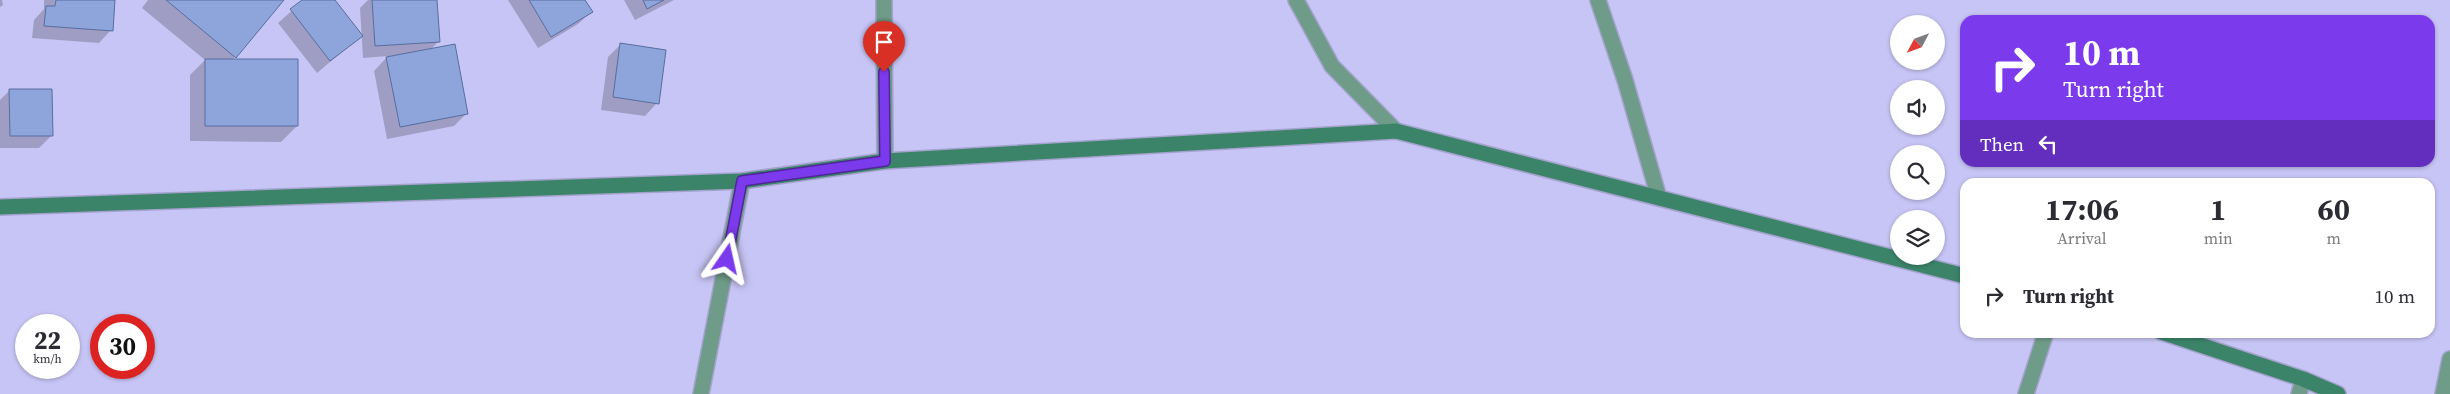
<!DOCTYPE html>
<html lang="en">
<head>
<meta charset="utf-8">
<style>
  body { margin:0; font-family:"Source Serif 4",serif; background:#f2f2f3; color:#2b2b33; height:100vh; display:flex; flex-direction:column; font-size:19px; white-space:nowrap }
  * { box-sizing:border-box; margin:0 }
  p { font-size:16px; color:#7c7c81 }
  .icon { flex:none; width:28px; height:28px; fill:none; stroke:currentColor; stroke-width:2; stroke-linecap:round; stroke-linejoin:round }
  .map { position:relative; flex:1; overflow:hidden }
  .drawer { position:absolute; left:1960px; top:178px; width:475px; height:160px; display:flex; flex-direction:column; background:#fff; border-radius:15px; box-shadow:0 1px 4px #0004 }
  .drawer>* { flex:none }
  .hud { position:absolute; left:1960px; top:15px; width:475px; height:152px; border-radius:15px; box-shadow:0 1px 4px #0004; background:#7c3aed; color:#fff; overflow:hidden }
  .needle { width:32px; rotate:229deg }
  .tools { position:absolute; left:1890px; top:15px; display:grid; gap:10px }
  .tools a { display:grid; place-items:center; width:55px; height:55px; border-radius:50%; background:#fff; box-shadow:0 1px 4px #0004; font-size:25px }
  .speed { position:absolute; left:15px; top:314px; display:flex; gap:10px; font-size:25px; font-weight:700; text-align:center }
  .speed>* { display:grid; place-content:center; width:65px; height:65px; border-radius:50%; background:#fff; box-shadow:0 1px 4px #0004; line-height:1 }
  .speed small { font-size:12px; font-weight:400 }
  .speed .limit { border:8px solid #d22; background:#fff; color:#111 }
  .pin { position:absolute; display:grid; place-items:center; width:42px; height:42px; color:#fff; margin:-51px -21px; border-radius:50% 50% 50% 0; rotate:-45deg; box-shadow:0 0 5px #0007 }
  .pin .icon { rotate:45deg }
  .me { position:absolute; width:55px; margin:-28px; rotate:11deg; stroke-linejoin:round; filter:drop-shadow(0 0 4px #0008) }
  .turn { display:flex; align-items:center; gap:18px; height:105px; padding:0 20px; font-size:22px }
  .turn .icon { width:65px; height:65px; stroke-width:2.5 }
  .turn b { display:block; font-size:35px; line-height:42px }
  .then { display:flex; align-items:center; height:48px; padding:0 20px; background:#0003; gap:10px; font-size:19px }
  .eta { display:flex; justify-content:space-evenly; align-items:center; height:85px; text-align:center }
  .eta b { font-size:30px; font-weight:700; line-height:35px }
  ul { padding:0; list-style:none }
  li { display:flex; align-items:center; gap:15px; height:65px; padding:0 20px }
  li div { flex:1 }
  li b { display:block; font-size:19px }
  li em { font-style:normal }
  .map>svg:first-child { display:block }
  .shadow { fill:#0003 }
  .building { fill:#8ea5db; stroke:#586d9f }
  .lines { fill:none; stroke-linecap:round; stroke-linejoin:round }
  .lane-casing { stroke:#a5a3ce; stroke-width:18 }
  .street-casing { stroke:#a5a3ce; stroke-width:18 }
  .secondary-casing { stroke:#a5a3ce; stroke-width:18 }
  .lane { stroke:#6f9c89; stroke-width:15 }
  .street { stroke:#6f9c89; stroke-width:15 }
  .secondary { stroke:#3b846a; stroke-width:15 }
  .route-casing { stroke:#51269a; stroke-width:12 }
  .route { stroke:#7c3aed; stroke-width:9 }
</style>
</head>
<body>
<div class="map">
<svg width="2450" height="394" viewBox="0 0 2450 394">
  <rect width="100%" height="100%" fill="#c7c5f5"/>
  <path class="shadow" d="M0,0H2L3,5L0,7Z
    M44,0H113L111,30L99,43L32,38L34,20L44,9Z
    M148,0H281L232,60L297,126L281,142L190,141V75L205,60L142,8Z
    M304,0H333L361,36L317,73L278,23Z
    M368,0H436L439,41L430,50L467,113L454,126L387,139L374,71L388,56L363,58L360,8Z
    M508,0H584L591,12L578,24L538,48Z
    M624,0H674L635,20Z
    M620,45L657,103L645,116L601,110L608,57Z
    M9,91L52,135L39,148H0V100Z"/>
  <path class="building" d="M56,0H115L113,31L44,26L46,6H55Z
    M166,0H284L236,58Z
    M302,0H335L363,36L330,61L290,9Z
    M372,0H437L440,42L375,46Z
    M529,0H585L593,12L551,37Z
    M643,0H664L647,9Z
    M620,43L666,50L659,104L613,97Z
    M455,44L468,114L400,127L386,57Z
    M205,59H298V126H205Z
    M9,89H52L53,136H10Z"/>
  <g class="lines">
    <g class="lane-casing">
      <path id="lane" d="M1296,0L1332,66L1396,131
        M1598,0L1625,80L1659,198
        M2443,394L2450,359"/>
    </g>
    <g class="street-casing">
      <path id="street" d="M884,0L885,161
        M701,394L742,181
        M2026,394L2046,332
        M2299,394L2303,379"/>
    </g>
    <g class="secondary-casing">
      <path id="secondary" d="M0,207L742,181L885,161L1396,131L1965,276
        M2161,332L2303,379L2338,394"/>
    </g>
    <use href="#lane" class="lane"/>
    <use href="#street" class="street"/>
    <use href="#secondary" class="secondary"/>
  </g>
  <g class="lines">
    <g class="route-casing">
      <path id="route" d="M727,259L742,181L885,161L884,72"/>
    </g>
    <use href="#route" class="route"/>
  </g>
</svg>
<div class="tools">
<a><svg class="needle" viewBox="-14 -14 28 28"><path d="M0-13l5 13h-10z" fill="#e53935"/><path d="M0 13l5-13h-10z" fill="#7c7c81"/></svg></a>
<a><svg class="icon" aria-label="sound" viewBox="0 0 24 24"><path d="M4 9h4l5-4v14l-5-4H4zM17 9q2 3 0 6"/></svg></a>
<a><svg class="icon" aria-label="search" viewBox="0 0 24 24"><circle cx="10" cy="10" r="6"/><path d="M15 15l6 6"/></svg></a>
<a><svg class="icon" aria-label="layers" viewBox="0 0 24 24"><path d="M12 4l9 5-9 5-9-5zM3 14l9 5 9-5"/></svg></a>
</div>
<div class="speed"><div>22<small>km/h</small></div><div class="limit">30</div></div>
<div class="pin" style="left:884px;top:72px;background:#d93025"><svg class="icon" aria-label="arrive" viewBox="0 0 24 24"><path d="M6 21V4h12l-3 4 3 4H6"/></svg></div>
<svg class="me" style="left:727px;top:259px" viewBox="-20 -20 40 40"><path d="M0-17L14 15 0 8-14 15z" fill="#7c3aed" stroke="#fff" stroke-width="4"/></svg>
<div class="hud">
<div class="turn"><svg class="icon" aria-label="right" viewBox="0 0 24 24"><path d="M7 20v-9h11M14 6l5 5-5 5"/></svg><div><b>10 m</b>Turn right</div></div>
<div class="then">Then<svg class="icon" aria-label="left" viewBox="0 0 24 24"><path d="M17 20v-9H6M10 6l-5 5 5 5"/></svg></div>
</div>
<section class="drawer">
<div class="eta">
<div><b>17:06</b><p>Arrival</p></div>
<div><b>1</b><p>min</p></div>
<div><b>60</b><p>m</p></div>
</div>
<ul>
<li><svg class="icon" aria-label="right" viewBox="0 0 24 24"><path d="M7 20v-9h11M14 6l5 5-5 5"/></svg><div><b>Turn right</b></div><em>10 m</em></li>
</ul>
</section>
</div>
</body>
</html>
